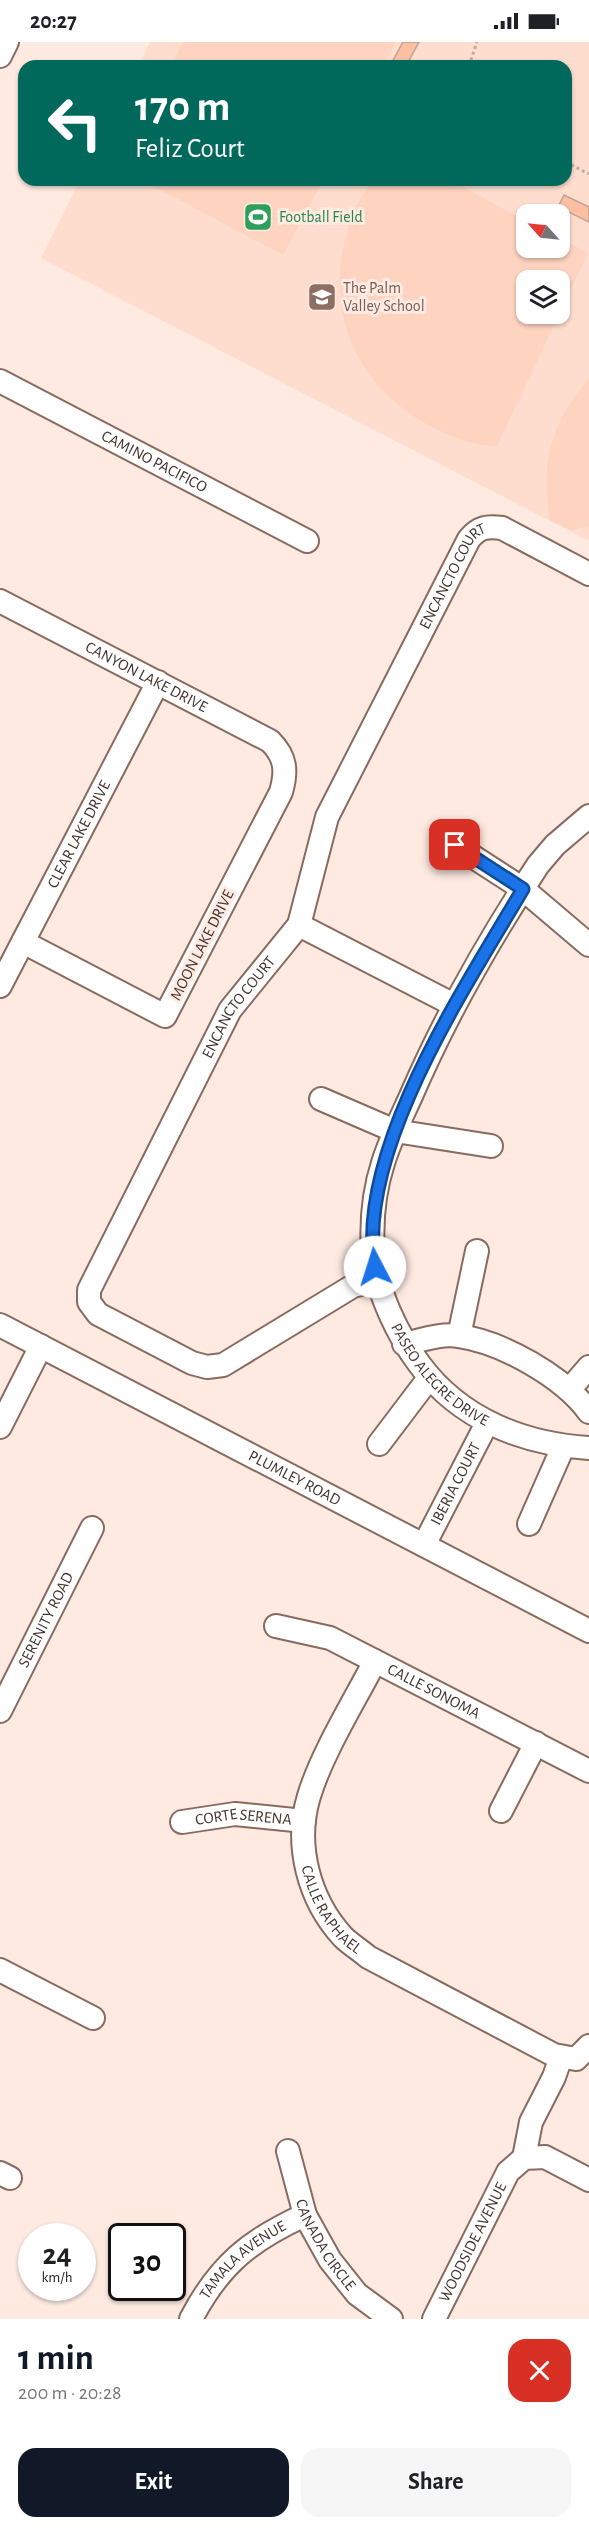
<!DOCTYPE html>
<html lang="en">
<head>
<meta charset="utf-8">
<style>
  body { margin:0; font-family:"Alegreya Sans",sans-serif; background:#f6f6f6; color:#202124; height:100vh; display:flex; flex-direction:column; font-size:22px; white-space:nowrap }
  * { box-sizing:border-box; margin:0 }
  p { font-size:20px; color:#757577 }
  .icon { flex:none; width:33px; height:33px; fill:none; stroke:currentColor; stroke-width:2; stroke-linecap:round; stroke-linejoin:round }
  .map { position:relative; height:2277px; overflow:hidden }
  .drawer { display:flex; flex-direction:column; background:#fff; flex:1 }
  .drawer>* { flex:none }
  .top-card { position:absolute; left:18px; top:18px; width:554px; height:126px; border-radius:18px; box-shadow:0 2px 4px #0004; background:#00695c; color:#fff; overflow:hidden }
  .needle { width:39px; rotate:297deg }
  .buttons { position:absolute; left:516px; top:162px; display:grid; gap:12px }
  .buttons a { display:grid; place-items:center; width:54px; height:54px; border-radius:12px; background:#fff; box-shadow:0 2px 4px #0004; font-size:30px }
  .speed { position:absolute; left:18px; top:2181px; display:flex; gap:12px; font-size:30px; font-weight:700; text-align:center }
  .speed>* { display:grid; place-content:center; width:78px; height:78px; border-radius:50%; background:#fff; box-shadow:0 2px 4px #0004; line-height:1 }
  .speed small { font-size:15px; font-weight:400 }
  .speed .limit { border:3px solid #111; border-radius:9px; background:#fff; color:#111 }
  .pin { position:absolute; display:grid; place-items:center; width:51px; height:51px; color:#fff; margin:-26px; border-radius:12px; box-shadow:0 3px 9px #0006 }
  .me { position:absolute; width:66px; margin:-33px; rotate:355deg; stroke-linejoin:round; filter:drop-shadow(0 0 4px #0008) }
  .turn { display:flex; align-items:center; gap:21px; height:126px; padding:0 18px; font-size:27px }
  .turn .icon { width:78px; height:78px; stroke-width:2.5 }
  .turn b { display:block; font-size:42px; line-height:51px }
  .round { display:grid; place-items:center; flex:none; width:63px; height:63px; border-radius:18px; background:#f6f6f6 }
  .overview { display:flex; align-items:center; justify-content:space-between; height:102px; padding:0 18px }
  h1 { font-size:36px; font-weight:700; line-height:45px; color:#111827 }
  .cta { display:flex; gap:12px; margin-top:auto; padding:12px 18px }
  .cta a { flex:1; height:69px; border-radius:18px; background:#111827; color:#fff; font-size:24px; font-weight:700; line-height:69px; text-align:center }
  .cta a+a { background:#f6f6f6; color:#202124 }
  .status { display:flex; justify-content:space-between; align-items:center; height:42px; padding:0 30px; background:#fff; direction:ltr }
  .status svg { height:16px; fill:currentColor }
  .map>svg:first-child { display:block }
  .built { fill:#feddce; fill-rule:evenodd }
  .green { fill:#fed3c0; fill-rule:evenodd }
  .building { fill:#fbbfa3; stroke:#c1a294; stroke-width:1.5 }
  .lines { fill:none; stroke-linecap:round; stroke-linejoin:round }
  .minor-casing { stroke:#886b5e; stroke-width:26 }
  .path { stroke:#beaca4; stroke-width:3; stroke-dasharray:3 3; stroke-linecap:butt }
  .minor { stroke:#fff; stroke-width:22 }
  .route-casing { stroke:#114b97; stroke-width:15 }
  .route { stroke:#1a73e8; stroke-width:10 }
  .labels { text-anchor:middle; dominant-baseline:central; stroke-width:6; stroke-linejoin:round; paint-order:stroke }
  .leisure-label { font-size:16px; fill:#27864d; stroke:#feeae1; text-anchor:start }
  .education-label { font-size:16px; fill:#785e54; stroke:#feeae1; text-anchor:start }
  .street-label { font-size:16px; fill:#41342e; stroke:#feeae1 }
</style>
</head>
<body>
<div class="status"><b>20:27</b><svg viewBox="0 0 49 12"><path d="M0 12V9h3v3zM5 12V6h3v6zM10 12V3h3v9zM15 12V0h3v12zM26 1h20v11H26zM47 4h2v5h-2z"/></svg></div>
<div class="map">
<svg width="589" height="2277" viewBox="0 0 589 2277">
  <rect width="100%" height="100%" fill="#feeae1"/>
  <path class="built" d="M150,0H589V499L41,216L80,138H566V24H138ZM526,172H560V206H526ZM526,238H560V272H526Z"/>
  <path class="green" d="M183,0H396L383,24H171Z
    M142,138H323L283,213Z
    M372,138H450L526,179V206H560V196L588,211L497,404C472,404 446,393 425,381C355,342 324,267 347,191C350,183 352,173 355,165C360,156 367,147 372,138ZM560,238V272H526V238Z
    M589,337V484L571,488L550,478C540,423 551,379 589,337Z"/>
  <path class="building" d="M403,0H419L406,24H390Z
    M564,153L589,165V180L558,165Z"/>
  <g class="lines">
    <g class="minor-casing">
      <g id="minor">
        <path d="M0,14L7,0"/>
        <path id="s1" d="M0,339L307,499"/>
        <path id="s2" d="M0,559L270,699C286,715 287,729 281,750L165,974L23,900"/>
        <path id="s3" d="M589,774L555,803L538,823C490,896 446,973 411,1054C401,1076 390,1098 383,1121C374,1149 371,1181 373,1211C376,1248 398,1294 420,1323C460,1377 523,1402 589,1406"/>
        <path d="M455,803L523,847L589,903"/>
        <path d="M299,883L454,963"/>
        <path id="s4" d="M0,944L158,640"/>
        <path d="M321,1057L395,1089L491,1104"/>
        <path id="s5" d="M377,1238L353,1244L223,1323L207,1325L192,1321L98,1272L89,1260V1248L230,968L299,883L327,775L469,497C479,485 487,484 502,486L589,532"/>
        <path id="s6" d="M0,1283L589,1589"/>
        <path d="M459,1294L477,1209"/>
        <path d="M404,1302C422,1298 441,1291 459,1294C502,1300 564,1335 589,1370"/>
        <path d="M569,1348L589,1325"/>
        <path d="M0,1385L41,1304"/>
        <path d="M379,1402L429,1336"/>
        <path d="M529,1482L563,1405"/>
        <path id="s7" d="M424,1503L487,1381"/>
        <path id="s8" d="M276,1584L330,1596L589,1729"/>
        <path id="s9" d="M375,1619C354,1660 322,1711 309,1754C294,1803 309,1858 343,1895C350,1902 360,1908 368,1915L554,2013L576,2017L589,2004"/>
        <path id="s10" d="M0,1669L92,1486"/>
        <path d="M501,1769L536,1701"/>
        <path id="s11" d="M182,1780L235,1772L304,1779"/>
        <path d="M0,1928L93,1976"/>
        <path id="s12" d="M288,2109L305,2173L330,2218L357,2252L391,2277"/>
        <path d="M524,2116L531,2080L554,2035L561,2015"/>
        <path d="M0,2131L10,2136"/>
        <path id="s13" d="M191,2277C219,2223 250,2198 305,2173"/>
        <path id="s14" d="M434,2277L508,2130L524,2116L545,2115L589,2138"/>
      </g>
    </g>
    <path class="path" d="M469,24L477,0
      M566,120L589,132"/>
    <use href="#minor" class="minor"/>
  </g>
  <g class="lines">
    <g class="route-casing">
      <path id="route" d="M375,1225C355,1110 466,944 523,847L455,803"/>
    </g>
    <use href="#route" class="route"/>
  </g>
  <defs>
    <g id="stadium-square" transform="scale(1.5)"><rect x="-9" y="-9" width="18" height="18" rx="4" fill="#2e9e5b" stroke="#feeae1"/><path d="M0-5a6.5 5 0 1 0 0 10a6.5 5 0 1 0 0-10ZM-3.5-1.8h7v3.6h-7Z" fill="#fff"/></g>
    <g id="school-square" transform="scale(1.5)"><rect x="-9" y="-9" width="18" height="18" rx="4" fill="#8d6e63" stroke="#feeae1"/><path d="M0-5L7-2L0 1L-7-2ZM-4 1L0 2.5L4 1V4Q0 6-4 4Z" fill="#fff"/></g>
  </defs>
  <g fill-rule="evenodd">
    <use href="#stadium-square" x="258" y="175"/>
    <use href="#school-square" x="322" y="255"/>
  </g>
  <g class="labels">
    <g class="leisure-label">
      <text x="279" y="175">Football Field</text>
    </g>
    <g class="education-label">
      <text x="343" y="246">The Palm<tspan x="343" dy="18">Valley School</tspan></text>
    </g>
    <g class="street-label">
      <text stroke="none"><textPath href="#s1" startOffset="174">CAMINO PACIFICO</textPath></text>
      <text stroke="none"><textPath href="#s5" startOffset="1148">ENCANCTO COURT</textPath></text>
      <text stroke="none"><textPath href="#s2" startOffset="165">CANYON LAKE DRIVE</textPath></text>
      <text stroke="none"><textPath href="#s4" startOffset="171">CLEAR LAKE DRIVE</textPath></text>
      <text transform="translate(202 903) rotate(-63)">MOON LAKE DRIVE</text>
      <text stroke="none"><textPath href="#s5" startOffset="662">ENCANCTO COURT</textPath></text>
      <text stroke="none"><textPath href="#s3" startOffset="642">PASEO ALEGRE DRIVE</textPath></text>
      <text stroke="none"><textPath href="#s6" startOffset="332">PLUMLEY ROAD</textPath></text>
      <text stroke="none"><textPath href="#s7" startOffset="69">IBERIA COURT</textPath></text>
      <text stroke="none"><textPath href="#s10" startOffset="102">SERENITY ROAD</textPath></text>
      <text stroke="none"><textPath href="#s8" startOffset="172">CALLE SONOMA</textPath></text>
      <text stroke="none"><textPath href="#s11" startOffset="62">CORTE SERENA</textPath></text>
      <text stroke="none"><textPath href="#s9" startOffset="272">CALLE RAPHAEL</textPath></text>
      <text stroke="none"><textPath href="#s12" startOffset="102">CANADA CIRCLE</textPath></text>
      <text stroke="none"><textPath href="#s14" startOffset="86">WOODSIDE AVENUE</textPath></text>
      <text stroke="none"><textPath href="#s13" startOffset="80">TAMALA AVENUE</textPath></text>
    </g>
  </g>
</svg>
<div class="buttons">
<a><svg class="needle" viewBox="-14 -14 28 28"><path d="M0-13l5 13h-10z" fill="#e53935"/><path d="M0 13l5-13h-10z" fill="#757577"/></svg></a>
<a><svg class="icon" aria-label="layers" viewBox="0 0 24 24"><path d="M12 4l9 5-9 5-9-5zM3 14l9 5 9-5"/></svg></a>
</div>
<div class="speed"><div>24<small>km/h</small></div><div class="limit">30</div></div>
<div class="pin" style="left:455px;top:803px;background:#d93025"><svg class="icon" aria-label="arrive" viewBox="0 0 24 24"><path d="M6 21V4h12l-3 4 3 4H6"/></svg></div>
<svg class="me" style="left:375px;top:1225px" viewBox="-20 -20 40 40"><circle r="19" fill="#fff"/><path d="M0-13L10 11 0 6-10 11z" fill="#1a73e8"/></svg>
<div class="top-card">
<div class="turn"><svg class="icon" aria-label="left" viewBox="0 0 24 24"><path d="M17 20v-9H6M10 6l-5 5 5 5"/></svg><div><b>170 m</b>Feliz Court</div></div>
</div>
</div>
<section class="drawer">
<div class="overview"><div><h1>1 min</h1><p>200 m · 20:28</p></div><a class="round" style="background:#d93025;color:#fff"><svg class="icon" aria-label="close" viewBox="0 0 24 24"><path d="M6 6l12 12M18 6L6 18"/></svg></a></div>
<div class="cta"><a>Exit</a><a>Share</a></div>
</section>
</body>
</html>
